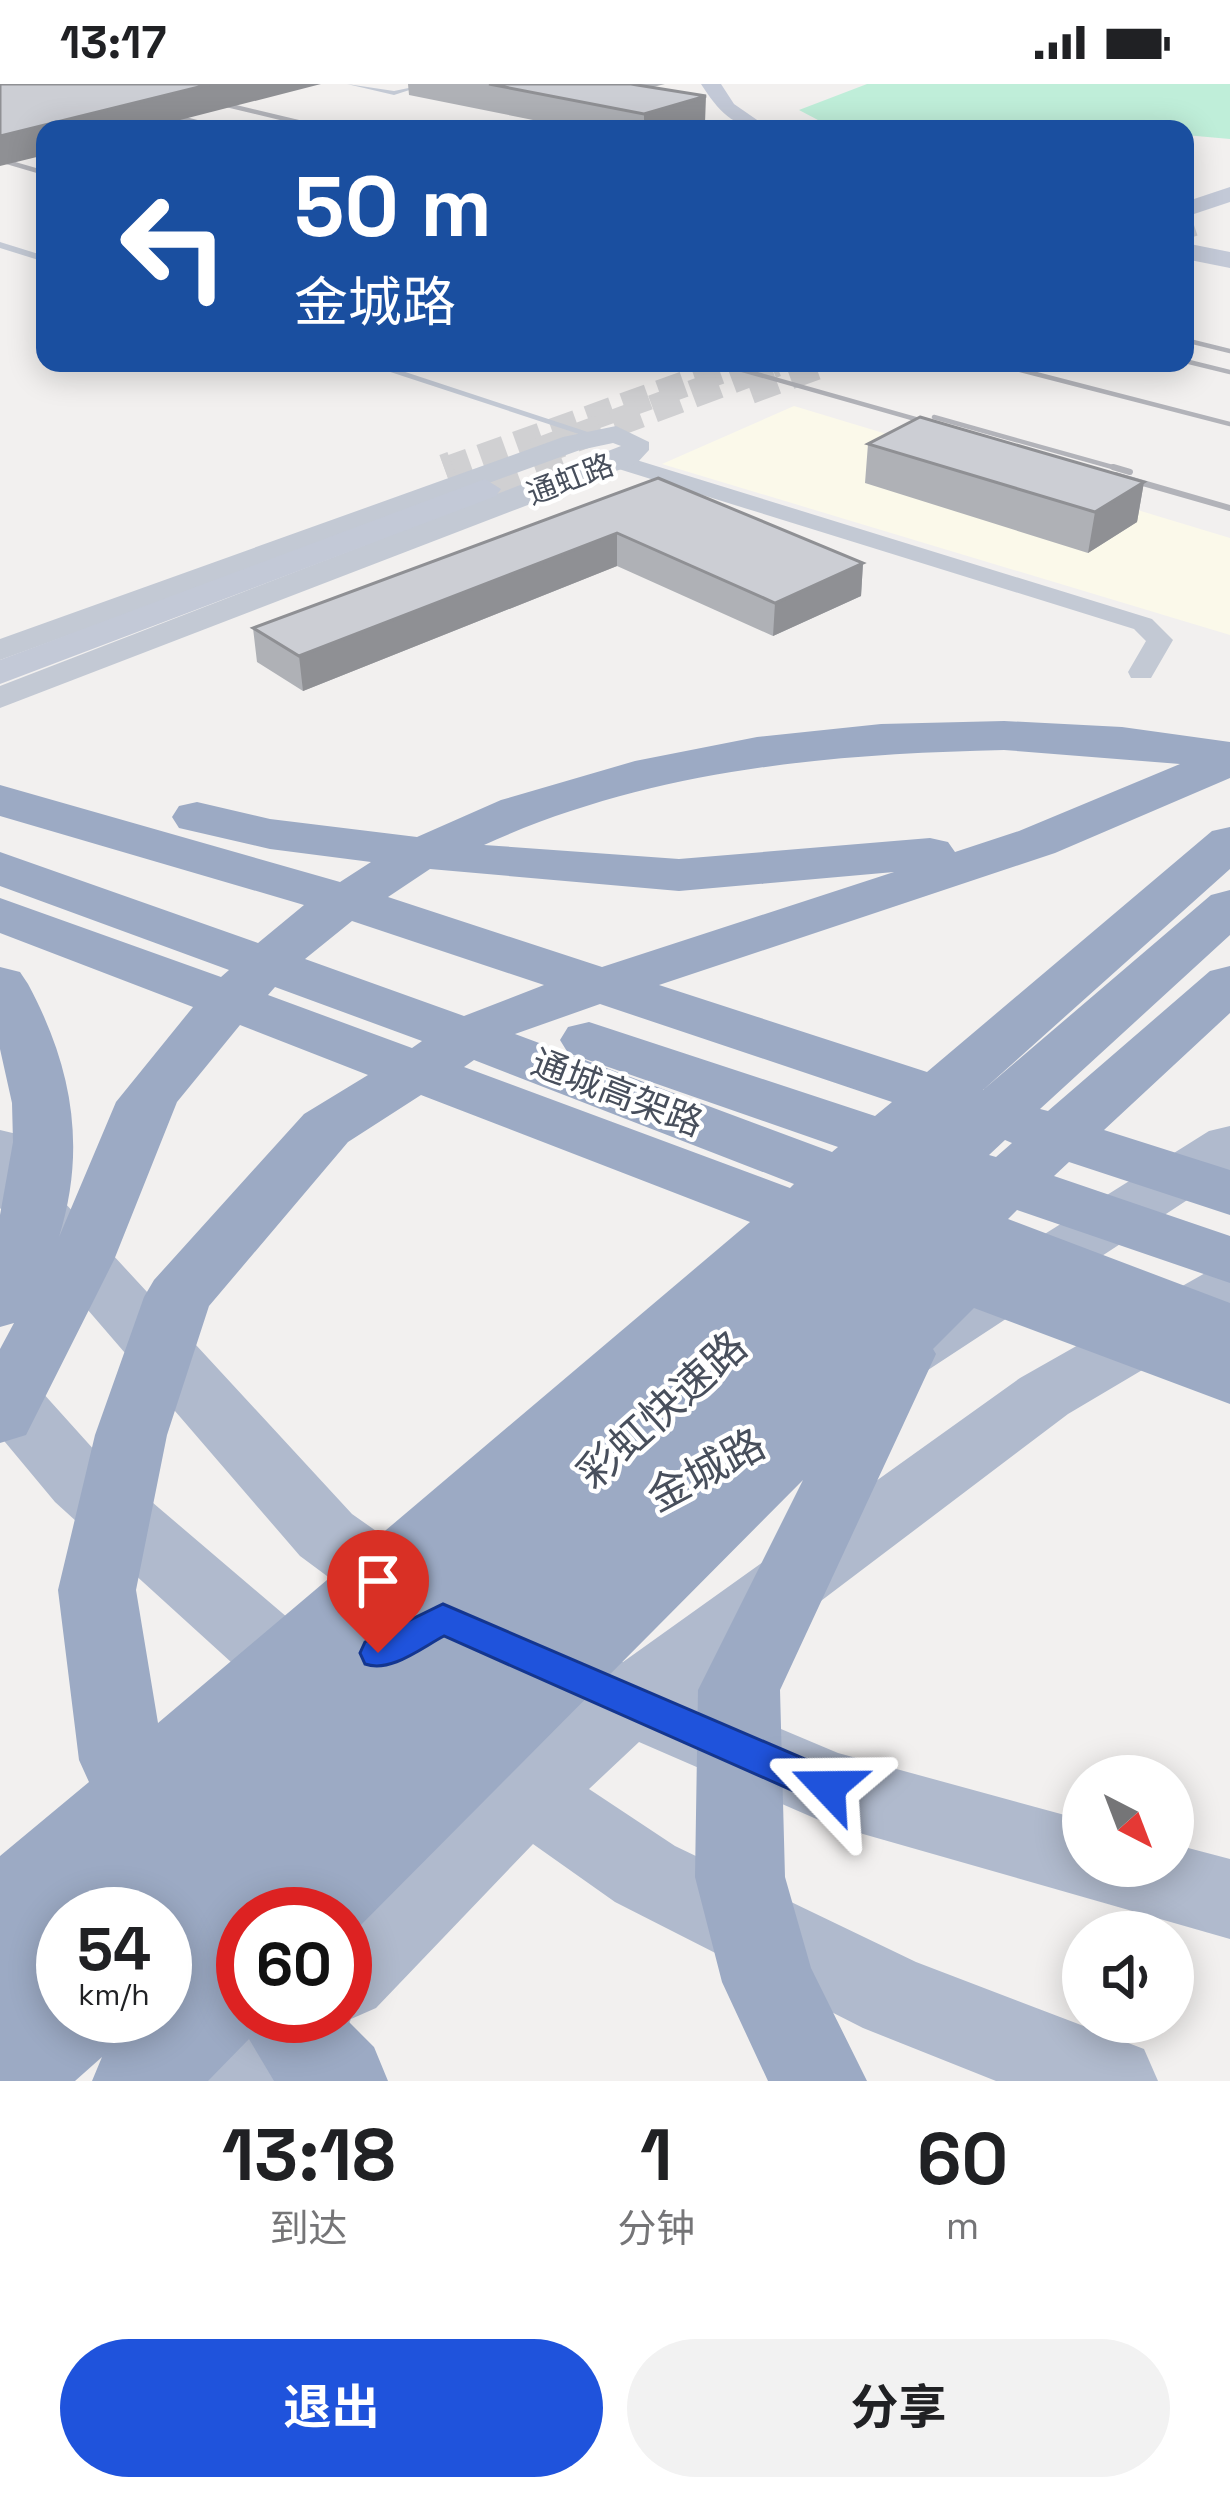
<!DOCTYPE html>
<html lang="zh">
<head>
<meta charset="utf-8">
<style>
  body { margin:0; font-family:"Space Grotesk","Noto Sans SC",sans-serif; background:#f2f2f2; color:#202124; height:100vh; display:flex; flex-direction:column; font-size:45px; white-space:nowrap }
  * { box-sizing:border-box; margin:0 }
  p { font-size:39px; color:#757577 }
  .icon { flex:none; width:66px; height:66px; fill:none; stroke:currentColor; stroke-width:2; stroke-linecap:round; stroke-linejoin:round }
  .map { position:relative; height:1997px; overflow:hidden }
  .panel { display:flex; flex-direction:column; background:#fff; flex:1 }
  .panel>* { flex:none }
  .banner { position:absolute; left:36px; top:36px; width:1158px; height:252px; border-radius:24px; box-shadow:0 6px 30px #0003; background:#1a4fa0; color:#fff; overflow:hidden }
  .needle { width:78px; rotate:138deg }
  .controls { position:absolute; left:1062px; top:1671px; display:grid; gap:24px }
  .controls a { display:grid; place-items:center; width:132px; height:132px; border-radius:50%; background:#fff; box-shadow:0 6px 30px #0003; font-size:60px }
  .speed { position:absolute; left:36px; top:1803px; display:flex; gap:24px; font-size:60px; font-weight:700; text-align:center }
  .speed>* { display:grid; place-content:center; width:156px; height:156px; border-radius:50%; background:#fff; box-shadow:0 6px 30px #0003; line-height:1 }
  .speed small { font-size:30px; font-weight:400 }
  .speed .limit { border:18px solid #d22; background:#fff; color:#111 }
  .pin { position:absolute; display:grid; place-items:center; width:102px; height:102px; color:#fff; margin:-123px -51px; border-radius:50% 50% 50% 0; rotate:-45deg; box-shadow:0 0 12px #0007 }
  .pin .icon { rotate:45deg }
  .me { position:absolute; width:132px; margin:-66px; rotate:293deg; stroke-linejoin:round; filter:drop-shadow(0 0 9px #0008) }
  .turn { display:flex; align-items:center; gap:42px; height:252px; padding:0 60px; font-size:54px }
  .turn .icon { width:156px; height:156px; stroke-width:2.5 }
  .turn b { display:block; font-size:84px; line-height:102px }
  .eta { display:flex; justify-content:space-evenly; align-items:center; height:204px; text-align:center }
  .eta b { font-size:72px; font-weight:700; line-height:84px }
  .action { display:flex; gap:24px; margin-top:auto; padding:24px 60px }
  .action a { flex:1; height:138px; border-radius:72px; background:#1f53dc; color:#fff; font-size:48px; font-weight:700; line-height:138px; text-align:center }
  .action a+a { background:#f2f2f2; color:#202124 }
  .status { display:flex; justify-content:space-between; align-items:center; height:84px; padding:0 60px; background:#fff; direction:ltr }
  .status svg { height:33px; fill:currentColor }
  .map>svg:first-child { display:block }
  .commercial { fill:#fbf9ea }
  .green { fill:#bfeed9 }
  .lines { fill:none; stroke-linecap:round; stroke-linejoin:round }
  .tertiary-tunnel-far1 { stroke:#d0d0d2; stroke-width:26; stroke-dasharray:26 12; stroke-linecap:butt }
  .tertiary-tunnel { stroke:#d0d0d2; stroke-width:32; stroke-dasharray:32 16; stroke-linecap:butt }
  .secondary-tunnel-far2 { stroke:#d0d0d2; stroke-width:22; stroke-dasharray:22 10; stroke-linecap:butt }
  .secondary-tunnel-far1 { stroke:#d0d0d2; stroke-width:28; stroke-dasharray:28 14; stroke-linecap:butt }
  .secondary-tunnel { stroke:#d0d0d2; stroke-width:36; stroke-dasharray:36 18; stroke-linecap:butt }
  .service { fill:#c3c9d4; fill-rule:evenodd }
  .minor { fill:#c3c9d4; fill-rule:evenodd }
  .tertiary { fill:#c3c9d4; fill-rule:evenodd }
  .secondary { fill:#c3c9d7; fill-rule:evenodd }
  .primary { fill:#b0bacd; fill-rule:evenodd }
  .trunk { fill:#9caac4; fill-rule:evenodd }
  .rail-far1 { stroke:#b2b3b9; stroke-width:4.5 }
  .rail { stroke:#b2b3b9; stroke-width:6 }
  .wall { fill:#afb1b6 }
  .shaded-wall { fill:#8f9094 }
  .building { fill:#ccced4; stroke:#8f9094; stroke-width:3 }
  .route { fill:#1f53dc; stroke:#14368f; stroke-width:3 }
  .labels { text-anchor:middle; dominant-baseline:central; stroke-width:9; stroke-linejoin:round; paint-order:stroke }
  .far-street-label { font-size:30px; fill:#484f5c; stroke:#fff }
  .street-label { font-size:36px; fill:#484f5c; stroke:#fff }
  .near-street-label { font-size:42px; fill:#484f5c; stroke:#fff }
</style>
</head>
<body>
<div class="status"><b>13:17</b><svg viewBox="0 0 49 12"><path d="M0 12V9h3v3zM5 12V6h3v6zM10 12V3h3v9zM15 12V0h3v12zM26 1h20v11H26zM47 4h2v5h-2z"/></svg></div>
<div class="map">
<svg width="1230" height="1997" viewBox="0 0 1230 1997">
  <rect width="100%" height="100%" fill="#f2f0ef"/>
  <path class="commercial" d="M794,322L1230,454V551L662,380Z"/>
  <path class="green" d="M867,0H1230V55L1185,51V45L1006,39L956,45H835L799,26Z"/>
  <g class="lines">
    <path class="tertiary-tunnel-far1" d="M445,386L743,279"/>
    <path class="tertiary-tunnel" d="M445,386L453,383"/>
    <path class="secondary-tunnel-far2" d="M1185,144L1194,141"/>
    <path class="secondary-tunnel-far1" d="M750,306L824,279
      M535,369L776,279
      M536,386L575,372"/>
    <path class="secondary-tunnel" d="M485,405L545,383"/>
    <path class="service" d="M347,0L394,7L428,0L394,11Z
      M0,158L45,172V178L0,164Z
      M363,279H378L600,352L591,354Z"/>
    <path class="minor" d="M617,370L1152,535L1173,556L1151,594H1131L1128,588L1146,557L1134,545L609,382L606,377Z"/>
    <path class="tertiary" d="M616,342L649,358V366L637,379L0,624V602L621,362L613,359L580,366L0,576V555L563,353Z"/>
    <path class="secondary" d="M701,0H721L734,20L770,45C734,45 720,29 701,0Z
      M1230,103V118L1185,133V118Z
      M1185,159L1230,168V184L1185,175Z
      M485,395L501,405L496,412L0,600V576Z"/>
    <path class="primary" d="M1230,1042V1088L928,1286L905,1293L882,1286L872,1269L882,1252L1209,1047Z
      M0,1046L21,1051L40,1092L352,1430L443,1494L454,1516L443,1538L416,1547L389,1538L300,1472L0,1124Z
      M1230,1181V1234L1068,1330L698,1610L838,1669L1083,1736V1782H1173V1760L1230,1775V1855L828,1740L639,1658L589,1705L675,1762L916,1878L1144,1965L1158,1997H996L863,1944L615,1818L533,1760L376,1924L351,1935L339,1963L307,1997H197L211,1965L244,1932H345V1833L463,1718L407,1689L395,1664L407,1639L435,1628L519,1666L565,1624L498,1594L486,1571L498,1548L525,1538L623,1578L1020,1294L1207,1188Z
      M0,1281L24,1288L105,1378L342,1580L353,1604L342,1628L314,1638L286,1628L55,1418L0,1352Z"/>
    <path class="trunk" d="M1004,637L1122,643L1230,658V694L1055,769L659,901L927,988L1212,747L1230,743V785L983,1006L1211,811L1230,806V851L1040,1025L1048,1027L1210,887L1230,882V929L1104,1046L1230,1086V1131L1069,1078L1054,1092L1230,1152V1199L1017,1126L1008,1135L1230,1219V1320L974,1224L933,1265L936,1270L780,1606L785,1793L811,1884L867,1997H768L722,1898L695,1793L698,1606L803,1396L345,1857V1830H243V1932H343L374,1963L388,1997H274L249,1955L208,1997H92L102,1973L75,1997H0V1772L89,1698L79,1676L58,1506L95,1351L144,1213L154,1196L304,1030L368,991L240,941L177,1018L114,1176L26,1351L0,1359V1265L14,1239L0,1243V1131L13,1058L12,1019L0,965V883L20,888L28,900C72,982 87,1063 59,1153L116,1018L193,923L0,849V814L221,893L229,886L0,802V768L258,859L304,821L0,732V701L340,798L371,778L270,765L179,744L172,733L179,722L197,718L270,735L417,753L501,716L635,677L757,653L881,640ZM1004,666L1180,680L1019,747L955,768L948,758L930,754L679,775L484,761C649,686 825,670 1004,666ZM430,785L679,807L894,788L602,883L388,813ZM352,837L544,901L464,932L305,875ZM275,903L422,957L412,964L268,911ZM600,920L892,1018L875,1032L589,938L568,943L560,956L568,969L838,1063L832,1068L515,950ZM474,976L794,1100L790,1104L464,983ZM421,1011L750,1138L158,1639L136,1506L167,1351L209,1222L348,1058ZM1005,1056L1012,1059L996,1073L989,1071ZM63,1830H165V1897L183,1890L165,1907V1932H138L115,1954L124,1932H63Z"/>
    <path class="rail-far1" d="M139,0L327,45
      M152,27L224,45
      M0,76L45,89
      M1185,256L1230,267
      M1185,277L1230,288
      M718,279L947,344
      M993,279L1230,340
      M934,333L1123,386"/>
    <path class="rail" d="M1113,383L1130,388
      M1115,391L1230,424"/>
  </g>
  <path class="wall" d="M408,0H665L653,3L705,39L687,45H578L409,11Z
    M868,360L1144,398L1137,438L1088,469L865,399Z
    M658,394L863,479L861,512L773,552L617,482L303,607L257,578L253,544Z"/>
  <path class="shaded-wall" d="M211,0H321L145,45H45V71L0,82V52Z
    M706,12L705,39L687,45H644V30Z
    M1144,398L1137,438L1088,469L1095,428Z
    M617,449V482L303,607L299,572Z
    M863,479L861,512L773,552L775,519Z"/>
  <path class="building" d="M0,0H211L0,52Z
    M489,0H631L706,12L644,30Z
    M920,333L1144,398L1095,428L868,360Z
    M658,394L863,479L775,519L617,449L299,572L253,544Z"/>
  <path class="route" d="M443,1520L842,1691L848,1703L842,1716L828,1721L814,1716L444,1552C421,1564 391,1589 365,1580L360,1569L365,1558Z"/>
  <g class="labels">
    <g class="far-street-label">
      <text transform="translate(570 395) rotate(-21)">通虹路</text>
    </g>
    <g class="street-label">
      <text transform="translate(617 1009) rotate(21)">通城高架路</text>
    </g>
    <g class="near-street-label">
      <text transform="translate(662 1326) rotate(-42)">彩虹快速路</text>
      <text transform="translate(706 1386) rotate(-28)">金城路</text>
    </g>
  </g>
</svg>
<div class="controls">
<a><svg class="needle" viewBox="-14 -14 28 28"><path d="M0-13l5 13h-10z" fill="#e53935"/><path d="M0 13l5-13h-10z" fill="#757577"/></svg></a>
<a><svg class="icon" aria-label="sound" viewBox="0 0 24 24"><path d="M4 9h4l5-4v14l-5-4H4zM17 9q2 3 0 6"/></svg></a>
</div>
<div class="speed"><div>54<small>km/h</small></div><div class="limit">60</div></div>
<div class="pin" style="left:378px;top:1569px;background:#d93025"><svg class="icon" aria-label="arrive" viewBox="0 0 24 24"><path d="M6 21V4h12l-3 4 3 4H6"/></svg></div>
<svg class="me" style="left:828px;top:1703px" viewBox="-20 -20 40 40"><path d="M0-17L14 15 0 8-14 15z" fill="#1f53dc" stroke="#fff" stroke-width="4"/></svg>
<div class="banner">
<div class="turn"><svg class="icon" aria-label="left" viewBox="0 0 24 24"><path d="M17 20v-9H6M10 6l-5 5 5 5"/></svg><div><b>50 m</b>金城路</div></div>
</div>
</div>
<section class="panel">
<div class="eta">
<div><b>13:18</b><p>到达</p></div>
<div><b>1</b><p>分钟</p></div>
<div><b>60</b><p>m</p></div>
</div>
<div class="action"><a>退出</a><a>分享</a></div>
</section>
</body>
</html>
